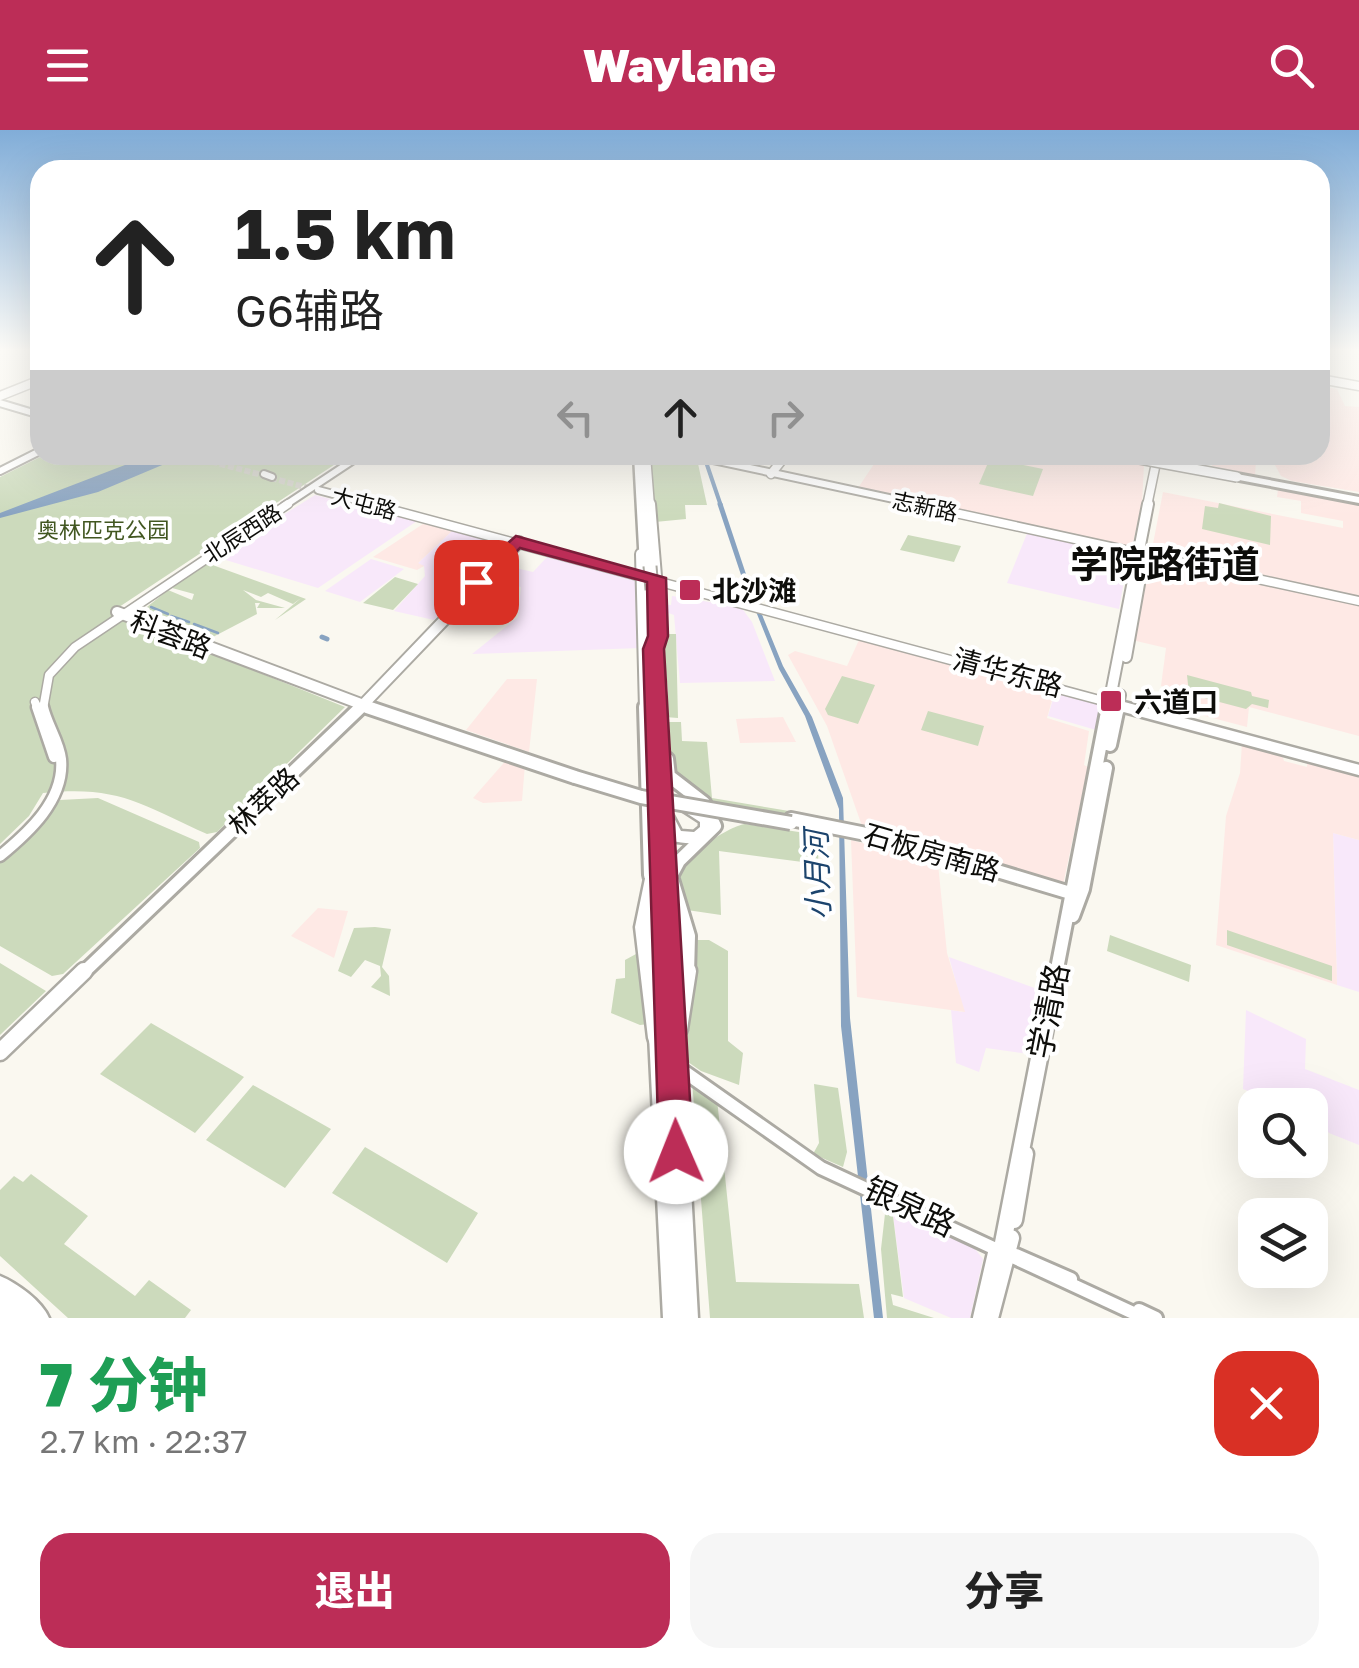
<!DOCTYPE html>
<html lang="zh">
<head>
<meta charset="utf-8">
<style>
  body { margin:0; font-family:"Golos Text","Noto Sans SC",sans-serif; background:#f6f6f6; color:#222; height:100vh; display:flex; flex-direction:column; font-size:38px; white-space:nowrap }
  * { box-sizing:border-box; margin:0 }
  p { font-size:32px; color:#767676 }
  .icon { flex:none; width:55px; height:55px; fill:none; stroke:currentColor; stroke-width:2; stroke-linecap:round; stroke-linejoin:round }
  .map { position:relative; height:1188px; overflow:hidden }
  .panel { display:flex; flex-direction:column; background:#fff; flex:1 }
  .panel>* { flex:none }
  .guide { position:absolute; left:30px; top:30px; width:1300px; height:305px; border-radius:30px; box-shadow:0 10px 40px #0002; background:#fff; color:#222; overflow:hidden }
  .fabs { position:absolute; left:1238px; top:958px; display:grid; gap:20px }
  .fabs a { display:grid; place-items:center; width:90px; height:90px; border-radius:20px; background:#fff; box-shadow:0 10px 40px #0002; font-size:50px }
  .pin { position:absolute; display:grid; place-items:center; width:85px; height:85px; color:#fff; margin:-42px; border-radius:20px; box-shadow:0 5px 15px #0006 }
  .me { position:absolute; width:110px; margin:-55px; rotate:359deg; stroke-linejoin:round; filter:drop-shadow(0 0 8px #0008) }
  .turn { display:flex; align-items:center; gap:35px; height:210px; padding:0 40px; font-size:45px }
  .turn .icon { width:130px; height:130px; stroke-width:2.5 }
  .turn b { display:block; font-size:70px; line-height:85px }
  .lanes { display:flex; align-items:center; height:95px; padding:0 40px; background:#0003; justify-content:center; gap:50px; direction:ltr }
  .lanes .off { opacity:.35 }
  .round { display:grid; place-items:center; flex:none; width:105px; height:105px; border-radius:30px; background:#f6f6f6 }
  .headline { display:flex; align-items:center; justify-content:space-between; height:170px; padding:0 40px }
  h1 { font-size:60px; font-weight:800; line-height:75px; color:#1e9e55 }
  .cta { display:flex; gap:20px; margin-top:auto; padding:20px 40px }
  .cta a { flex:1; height:115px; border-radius:30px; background:#bc2d57; color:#fff; font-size:40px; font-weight:800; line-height:115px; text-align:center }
  .cta a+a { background:#f6f6f6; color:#222 }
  header { display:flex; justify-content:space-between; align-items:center; height:130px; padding:0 40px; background:#bc2d57; color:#fff; font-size:45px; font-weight:800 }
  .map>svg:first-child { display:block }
  .commercial { fill:#f8e8fa }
  .education { fill:#fee9e5 }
  .green { fill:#ccdabc }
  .water { fill:#88a3c1 }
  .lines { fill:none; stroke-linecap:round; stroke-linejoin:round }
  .stream { stroke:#88a3c1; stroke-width:2.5 }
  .river-far1 { stroke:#88a3c1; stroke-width:4 }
  .river { stroke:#88a3c1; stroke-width:5 }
  .secondary-tunnel { stroke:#d6d5ce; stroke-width:6; stroke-dasharray:6 2.5; stroke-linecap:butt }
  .secondary-far3-casing { stroke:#acaaa3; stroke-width:10 }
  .secondary-far2-casing { stroke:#acaaa3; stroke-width:11 }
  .secondary-far1-casing { stroke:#acaaa3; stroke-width:15 }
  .secondary-casing { stroke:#acaaa3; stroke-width:18 }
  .primary-far3-casing { stroke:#acaaa3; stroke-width:11 }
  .primary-far2-casing { stroke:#acaaa3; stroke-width:14 }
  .primary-far1-casing { stroke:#acaaa3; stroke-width:18 }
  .primary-casing { stroke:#acaaa3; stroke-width:21 }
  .trunk-casing { stroke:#acaaa3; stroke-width:6 }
  .motorway-casing { stroke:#acaaa3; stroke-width:5 }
  .secondary-far3 { stroke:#fff; stroke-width:6 }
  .secondary-far2 { stroke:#fff; stroke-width:8 }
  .secondary-far1 { stroke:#fff; stroke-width:10 }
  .secondary { stroke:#fff; stroke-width:12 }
  .primary-far3 { stroke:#fff; stroke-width:8 }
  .primary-far2 { stroke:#fff; stroke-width:10 }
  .primary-far1 { stroke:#fff; stroke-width:12 }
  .primary { stroke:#fff; stroke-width:16 }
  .trunk { fill:#fff; fill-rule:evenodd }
  .motorway { fill:#fff; fill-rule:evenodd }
  .primary-bridge-casing { stroke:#acaaa3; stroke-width:18; stroke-linecap:butt }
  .trunk-bridge-casing { stroke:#acaaa3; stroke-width:12; stroke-linecap:butt }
  .motorway-bridge-casing { stroke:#acaaa3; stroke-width:15; stroke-linecap:butt }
  .primary-bridge { stroke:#fff; stroke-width:12 }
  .trunk-bridge { stroke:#fff; stroke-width:9 }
  .motorway-bridge { stroke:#fff; stroke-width:11 }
  .route { fill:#bc2d57; stroke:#7a1d39; stroke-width:2.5 }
  .poi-dot { fill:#bc2d57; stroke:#fff; stroke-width:4 }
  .labels { text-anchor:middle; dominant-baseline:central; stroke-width:8; stroke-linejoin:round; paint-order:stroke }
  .far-street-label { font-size:22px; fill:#0d0d0a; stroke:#fff }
  .far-park-label { font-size:22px; fill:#425721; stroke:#fff }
  .poi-label { font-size:28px; font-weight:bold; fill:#0d0d0a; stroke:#fff; text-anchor:start }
  .street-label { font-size:28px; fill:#0d0d0a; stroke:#fff }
  .water-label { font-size:30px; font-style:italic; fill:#1c446d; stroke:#fff }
  .near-street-label { font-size:32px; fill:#0d0d0a; stroke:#fff }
  .district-label { font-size:38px; font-weight:bold; fill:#0d0d0a; stroke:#fff }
</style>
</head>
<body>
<header><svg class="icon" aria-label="menu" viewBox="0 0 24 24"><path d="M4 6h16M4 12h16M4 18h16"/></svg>Waylane<svg class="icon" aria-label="search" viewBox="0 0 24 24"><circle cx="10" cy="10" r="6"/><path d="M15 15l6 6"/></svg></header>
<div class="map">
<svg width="1359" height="1188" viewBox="0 0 1359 1188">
  <rect width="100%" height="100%" fill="#faf8f0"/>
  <path class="commercial" d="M315,365L417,391L318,458L216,427Z
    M453,400L507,417L434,490L394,481L425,446L424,436L417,434Z
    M1028,401L1129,423L1119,479L1007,453Z
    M548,426L638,450L641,518L472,524L518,487L521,457L490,449L503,435L533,442Z
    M371,429L404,439L360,472L325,461Z
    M672,466L741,477L752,492L775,551L680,553L674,485L663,481L664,475H671Z
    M1055,562L1102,575L1096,600L1048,586Z
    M1333,703L1359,710V862L1337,855Z
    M949,827L1040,860L1028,924L986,918L979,942L956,933L951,880L964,882Z
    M1246,880L1306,909L1305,939L1359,960V1015L1329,1003L1310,982V975H1283L1243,959Z
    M892,1078L972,1115L983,1129L970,1188H951L904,1168Z"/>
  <path class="education" d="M1320,256L1337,259L1345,276L1359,277V362L1292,351L1281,346L1275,335L1256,332L1255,345L1212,336L1213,331L1206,330L1207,325H1320Z
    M880,325H1100L1144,335L1142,373L1132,417L858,358Z
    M1278,359L1359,375V467L1152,419L1163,362L1343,398V391L1301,383V371L1277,367Z
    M423,394L453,400L418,433L424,436L417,440L373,427Z
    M1152,428L1359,473V606L1249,577L1247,597L1186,581L1185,562L1161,556L1166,518L1132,510Z
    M859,510L1054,563L1047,588L1089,601L1084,635L1088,637L1063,755L862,696L827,596L788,525L795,521L847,536Z
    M507,549H537L529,622L466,600Z
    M783,587L796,612L740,613L736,589Z
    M1242,613L1281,622L1284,631L1307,637V630L1359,644V710L1333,703L1337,855L1216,815L1226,686L1240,643Z
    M509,627L525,634L522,671L483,673L473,668Z
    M851,710L938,734L947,823L965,882L857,867Z
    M318,778L348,781L334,828L291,806Z"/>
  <path class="green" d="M44,325H349L110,483L345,577L217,702L207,704C141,674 118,655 43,663L29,686L0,714V347Z
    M654,325L697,329L707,375H685L686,389L655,392L651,329Z
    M990,328L1043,339L1033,366L979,354Z
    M1219,373L1271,386L1270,415L1202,399L1205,376L1218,378Z
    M908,405L961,416L954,432L900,420Z
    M207,433L306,469L275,490L301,468L293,474L268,463L261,467L243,460L256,470L285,478H257L260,473H255L257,484L211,508L142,481L168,460L192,470L194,464L172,458Z
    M395,447L418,454L393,480L363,473Z
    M662,504H676L678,588L665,587L668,561Z
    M1187,545L1251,562L1252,566L1269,570L1268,578L1252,574L1246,579L1189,564Z
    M842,546L875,555L858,594L828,585L825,579Z
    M928,581L984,596L978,616L921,600Z
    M666,592H681L682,611L707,612L712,668L819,686V690L712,674L672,643Z
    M98,668L199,712L200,718L63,844L52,846L0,816V730L60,670Z
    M745,694L819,705L818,734L719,721L721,785L687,780C684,770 677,758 676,748C676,731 728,696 745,694Z
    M375,797L391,799L382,837L389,846L390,866L371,857L381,846L380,836L365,830L351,847L338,841L354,798Z
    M1227,800L1332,836V851L1227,815Z
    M1110,805L1191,835L1189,852L1107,821Z
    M697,810H709L728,821V911L743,923L739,955L701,941L685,930C682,889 694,850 697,810Z
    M636,824L649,894L640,895L611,883L616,849L625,848V830Z
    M0,833L46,861L0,905Z
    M151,893L244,947L195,1003L100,944Z
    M692,950L717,969L736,1152L859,1154L864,1188H710Z
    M814,954L838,958L847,1022L843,1037L813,1024L819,1013Z
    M253,955L331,999L285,1058L206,1010Z
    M365,1017L478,1083L447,1133L332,1063Z
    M31,1044L88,1086L64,1114L135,1166L149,1150L191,1180L185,1188H68L0,1126V1060L14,1046L23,1052Z
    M886,1075L892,1078L903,1167L891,1164L893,1175L934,1188H887L881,1119Z"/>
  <path class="water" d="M151,325H186L98,362L0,388V383Z
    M751,469L756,470L783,536L812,587L843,668L850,888L883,1188H874L841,896L839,679L805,586L779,539Z"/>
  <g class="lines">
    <path class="stream" d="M151,477L168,484
      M171,486L189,492
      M194,494L218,503"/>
    <path class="river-far1" d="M704,326L721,376"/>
    <path class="river" d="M720,374L754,476
      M322,507L327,509"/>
    <path class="secondary-tunnel" d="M187,325L262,345
      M271,348L316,360"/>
    <g class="secondary-far3-casing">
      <path id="secondary-far3" d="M0,273L40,285
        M690,325L926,376
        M0,341L40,321
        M264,344L272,347
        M318,360L379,376
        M284,376L361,325"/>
    </g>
    <g class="secondary-far2-casing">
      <path id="secondary-far2" d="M370,374L1133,579
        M914,374L1359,471
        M35,572L38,579
        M43,579L49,545L75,517L288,374"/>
    </g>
    <g class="secondary-far1-casing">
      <path id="secondary-far1" d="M37,577L54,627
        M1124,577L1359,640
        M0,726C28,703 65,670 61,629C59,611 47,595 43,577"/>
    </g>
    <g class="secondary-casing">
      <path id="secondary" d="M679,938L821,1038L1144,1188
        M1016,1125L1071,1149
        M1139,1180L1156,1188"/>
    </g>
    <g class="primary-far3-casing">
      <path id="primary-far3" d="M1320,249L1359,256
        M0,266L40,250
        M646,325L650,376
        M771,344L786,325
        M1147,376L1157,328"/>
    </g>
    <g class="primary-far2-casing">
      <path id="primary-far2" d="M650,374L656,446
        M641,424L645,579
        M117,482L374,579
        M1126,527L1142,437
        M359,579L519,412
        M1108,579L1148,374
        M1117,579L1120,565"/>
    </g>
    <g class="primary-far1-casing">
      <path id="primary-far1" d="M367,577L575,647
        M645,577L650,745
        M1110,615L1118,577
        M667,629L669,646L704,673L715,696L679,731L671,746L689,806L688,844
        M791,689L891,709L1077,765
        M1073,786L1083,759L1106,638
        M82,844L361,577
        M1056,844L1108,577"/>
    </g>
    <g class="primary-casing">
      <path id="primary" d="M679,899L688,841
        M657,905L671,1188
        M0,922L84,841
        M1014,1090L1025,1024
        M981,1188L996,1123L1002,1118L1056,841
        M990,1188L1011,1108"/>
    </g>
    <g class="trunk-casing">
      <path id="trunk" d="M1237,344L1359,367V373L1234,349L1232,347Z"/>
    </g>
    <g class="motorway-casing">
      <path id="motorway" d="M634,325H644L652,436L646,439L640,436Z
        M652,457L658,460L670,680L681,701L694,702L700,697V692L683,681L680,677L683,673L688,671L713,686L716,690C713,716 692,715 672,711L674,753L687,786L691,813L690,840L681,874L698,1188H676L664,912L657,917L650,914L648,908L635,797L648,734L650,730L657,728L646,460ZM658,762L663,886L651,797Z
        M0,1146C17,1153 42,1171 49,1188H0Z"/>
    </g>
    <use href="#secondary-far3" class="secondary-far3"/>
    <use href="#secondary-far2" class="secondary-far2"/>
    <use href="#secondary-far1" class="secondary-far1"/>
    <use href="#secondary" class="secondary"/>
    <use href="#primary-far3" class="primary-far3"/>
    <use href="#primary-far2" class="primary-far2"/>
    <use href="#primary-far1" class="primary-far1"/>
    <use href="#primary" class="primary"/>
    <use href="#trunk" class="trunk"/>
    <use href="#motorway" class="motorway"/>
    <g class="primary-bridge-casing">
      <path id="primary-bridge" d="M575,647L641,667L791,693"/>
    </g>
    <g class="trunk-bridge-casing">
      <path id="trunk-bridge" d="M1118,325L1237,347"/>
    </g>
    <g class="motorway-bridge-casing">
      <path id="motorway-bridge" d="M650,436L652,460"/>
    </g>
    <use href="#primary-bridge" class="primary-bridge"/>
    <use href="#trunk-bridge" class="trunk-bridge"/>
    <use href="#motorway-bridge" class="motorway-bridge"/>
  </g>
  <linearGradient id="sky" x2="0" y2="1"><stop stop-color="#81add8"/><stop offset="0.57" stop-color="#fdfcf8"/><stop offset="1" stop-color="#fdfcf8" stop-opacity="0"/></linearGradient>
  <rect width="1359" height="386" fill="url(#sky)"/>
  <path class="route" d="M516,406L666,448L668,506L664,519L693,1022L688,1034L676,1039L664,1034L659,1022L643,519L648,506L647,452L520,418L483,456H469V447Z"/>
  <g class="poi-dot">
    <rect x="678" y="448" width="24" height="24" rx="5"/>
    <rect x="1099" y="559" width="24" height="24" rx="5"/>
  </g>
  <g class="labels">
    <g class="far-street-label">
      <text transform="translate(364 373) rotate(15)">大屯路</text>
      <text transform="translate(925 376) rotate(12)">志新路</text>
      <text transform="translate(242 403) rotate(-33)">北辰西路</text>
    </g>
    <g class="far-park-label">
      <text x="103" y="399">奥林匹克公园</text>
    </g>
    <g class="poi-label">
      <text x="712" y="460">北沙滩</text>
      <text x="1134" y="571">六道口</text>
    </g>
    <g class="street-label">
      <text transform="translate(171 504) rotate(21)">科荟路</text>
      <text transform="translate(1008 542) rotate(15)">清华东路</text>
      <text transform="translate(263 671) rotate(-43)">林萃路</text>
      <text transform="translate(932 722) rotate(16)">石板房南路</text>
    </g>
    <g class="water-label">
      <text transform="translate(817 745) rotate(-92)">小月河</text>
    </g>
    <g class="near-street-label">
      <text transform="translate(1048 881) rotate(-79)">学清路</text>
      <text transform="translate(910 1076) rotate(25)">银泉路</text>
    </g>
    <g class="district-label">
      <text x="1165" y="433">学院路街道</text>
    </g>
  </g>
</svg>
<div class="fabs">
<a><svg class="icon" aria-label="search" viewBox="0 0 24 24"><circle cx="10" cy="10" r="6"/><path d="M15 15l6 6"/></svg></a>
<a><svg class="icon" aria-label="layers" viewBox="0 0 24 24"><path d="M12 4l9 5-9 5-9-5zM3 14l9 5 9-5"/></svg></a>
</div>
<div class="pin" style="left:476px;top:452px;background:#d93025"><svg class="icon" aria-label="arrive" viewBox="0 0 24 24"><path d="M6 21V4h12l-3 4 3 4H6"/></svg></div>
<svg class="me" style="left:676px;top:1022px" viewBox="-20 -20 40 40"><circle r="19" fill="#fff"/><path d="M0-13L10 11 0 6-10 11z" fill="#bc2d57"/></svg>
<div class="guide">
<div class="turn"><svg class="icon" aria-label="ahead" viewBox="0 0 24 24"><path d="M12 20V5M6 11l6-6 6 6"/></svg><div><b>1.5 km</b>G6辅路</div></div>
<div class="lanes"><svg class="icon off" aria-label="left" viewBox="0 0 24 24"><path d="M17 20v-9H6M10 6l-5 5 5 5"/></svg><svg class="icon" aria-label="ahead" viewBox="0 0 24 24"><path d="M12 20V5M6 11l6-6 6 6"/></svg><svg class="icon off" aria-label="right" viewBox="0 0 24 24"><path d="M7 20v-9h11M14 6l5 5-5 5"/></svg></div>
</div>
</div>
<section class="panel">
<div class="headline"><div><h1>7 分钟</h1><p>2.7 km · 22:37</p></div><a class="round" style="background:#d93025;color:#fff"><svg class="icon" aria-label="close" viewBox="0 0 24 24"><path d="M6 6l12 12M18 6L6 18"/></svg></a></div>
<div class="cta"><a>退出</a><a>分享</a></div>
</section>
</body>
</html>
